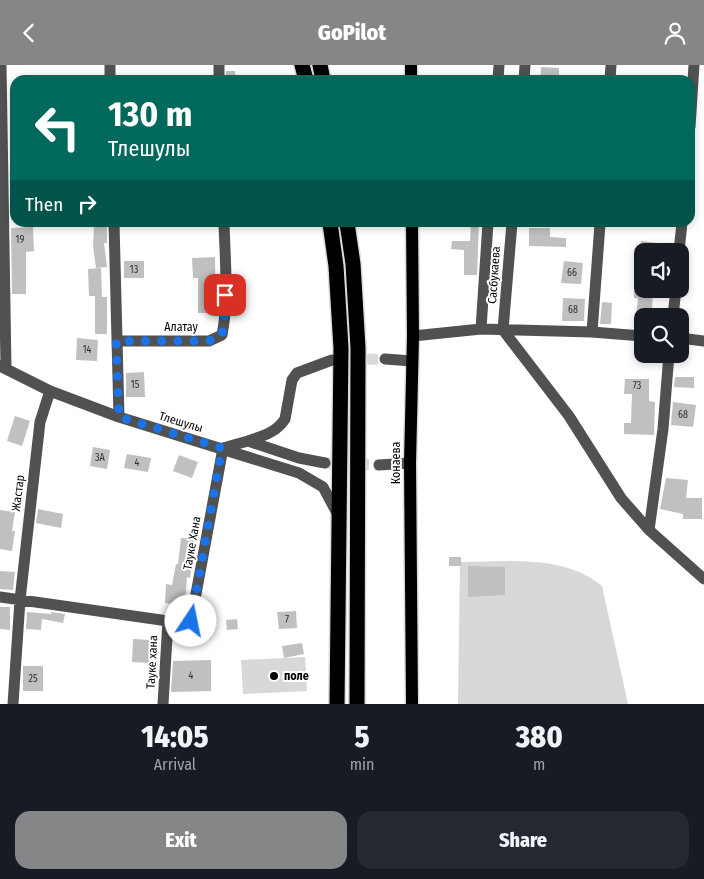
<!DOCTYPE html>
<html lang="en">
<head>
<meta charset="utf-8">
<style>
  body { margin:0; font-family:"Fira Sans Condensed",sans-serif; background:#242831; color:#f1f3f6; height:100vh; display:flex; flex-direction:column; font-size:19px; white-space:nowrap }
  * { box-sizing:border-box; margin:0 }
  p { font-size:16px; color:#9ea1a6 }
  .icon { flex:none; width:28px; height:28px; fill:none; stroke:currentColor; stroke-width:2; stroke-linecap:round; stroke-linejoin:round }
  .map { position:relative; height:639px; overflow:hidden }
  .side { display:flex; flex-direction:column; background:#171b24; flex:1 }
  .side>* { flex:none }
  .banner { position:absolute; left:10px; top:10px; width:685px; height:152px; border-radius:15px; box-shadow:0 2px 8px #0003; background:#00695c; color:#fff; overflow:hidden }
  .controls { position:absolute; left:634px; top:178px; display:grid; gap:10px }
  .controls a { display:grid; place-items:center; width:55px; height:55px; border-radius:10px; background:#171b24; box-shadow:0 2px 8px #0003; font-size:25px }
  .pin { position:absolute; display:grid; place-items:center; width:42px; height:42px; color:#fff; margin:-21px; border-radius:10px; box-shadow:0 2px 8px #0006 }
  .me { position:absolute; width:55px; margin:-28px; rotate:11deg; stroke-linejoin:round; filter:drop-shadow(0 0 4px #0008) }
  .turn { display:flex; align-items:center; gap:18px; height:105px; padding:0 15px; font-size:22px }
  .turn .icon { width:65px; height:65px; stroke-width:2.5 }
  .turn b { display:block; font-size:35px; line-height:42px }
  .then { display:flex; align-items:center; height:48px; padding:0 15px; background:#0003; gap:10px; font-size:19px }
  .eta { display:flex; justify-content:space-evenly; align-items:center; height:85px; text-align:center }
  .eta b { font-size:30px; font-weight:800; line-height:35px }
  .primary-button { display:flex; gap:10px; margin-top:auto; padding:10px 15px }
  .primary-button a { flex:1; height:58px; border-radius:15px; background:#858687; color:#fff; font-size:20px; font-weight:800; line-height:58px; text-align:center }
  .primary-button a+a { background:#242831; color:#f1f3f6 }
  header { display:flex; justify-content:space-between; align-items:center; height:65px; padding:0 15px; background:#858687; color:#fff; font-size:22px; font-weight:800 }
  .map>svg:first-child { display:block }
  .green { fill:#d8d8d8 }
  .building { fill:#c0c0c0 }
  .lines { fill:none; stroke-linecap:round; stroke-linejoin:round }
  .minor-tunnel { stroke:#d9d9d9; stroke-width:11; stroke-dasharray:11 5.5; stroke-linecap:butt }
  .major-casing { stroke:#dbdbdb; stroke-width:15 }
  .highway-casing { stroke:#dbdbdb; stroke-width:18 }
  .minor { stroke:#515151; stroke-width:11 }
  .major { stroke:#000; stroke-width:12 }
  .highway { stroke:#000; stroke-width:15 }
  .route { stroke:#1a73e8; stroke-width:9; stroke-dasharray:0 16.2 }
  .poi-dot { fill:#000; stroke:#fff; stroke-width:2 }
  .labels { text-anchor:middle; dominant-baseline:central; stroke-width:4; stroke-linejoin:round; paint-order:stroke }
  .number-label { font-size:10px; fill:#303030 }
  .street-label { font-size:12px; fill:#000; stroke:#fff }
  .poi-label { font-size:12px; font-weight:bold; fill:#000; stroke:#fff; text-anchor:start }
</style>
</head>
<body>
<header><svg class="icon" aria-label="back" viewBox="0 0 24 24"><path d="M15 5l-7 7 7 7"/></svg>GoPilot<svg class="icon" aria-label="person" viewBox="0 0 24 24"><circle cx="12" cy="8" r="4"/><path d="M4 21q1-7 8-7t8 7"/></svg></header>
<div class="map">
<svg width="704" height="639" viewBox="0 0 704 639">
  <rect width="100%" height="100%" fill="#fff"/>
  <path class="green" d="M460,497C506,497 564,489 602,521L628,639H458Z
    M305,592L307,626L243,629L241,595Z"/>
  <path class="building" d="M541,2L559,3V15H540Z
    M226,6H235L236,15H226Z
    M10,109H15V124L11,123Z
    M471,158H479L477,210H464V185L451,184L452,176H470Z
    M94,161H107V178H104L107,202L96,203L93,181Z
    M33,162L34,186L26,187V229H12L11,163Z
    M529,163H550V172L566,173V182L529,181Z
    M641,176L658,178L657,186H639Z
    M215,192L216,248H198V213H193L192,193Z
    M124,196H144V213H124Z
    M564,196L583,198L581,219L561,218Z
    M101,203L102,232H107V269H95V231H89L88,204Z
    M635,214H642V224H653L652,244H658V251H642V261H635L638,233H634Z
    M563,233L585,234L584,256H562Z
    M602,237L612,238L611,259H600Z
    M77,273L98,275L97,296L76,295Z
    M144,307L145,332H126V308Z
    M675,312H694V323L674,322Z
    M625,314H649V336L655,337L654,370L624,369V358H631L632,329H624Z
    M673,337L696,340L693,362L671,360Z
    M15,351L30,356L22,381L7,376Z
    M93,382L110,385L107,404L90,401Z
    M127,389L151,393L148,407L124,403Z
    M179,390L198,397L192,413L173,406Z
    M666,413L688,415L686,433H702V454H683V449L660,444Z
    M38,444L63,449L61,463L36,458Z
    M0,445L15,447L12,466H15L12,486L0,484Z
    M181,473L195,474L190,513L187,512L185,540L165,538L166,519L172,520L176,499H178Z
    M449,492H461V501H449Z
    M468,501L505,502V530L468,532Z
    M0,506L15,507L13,525L0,524Z
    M0,542H10V565L0,564Z
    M296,546L297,563L279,564L277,547Z
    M27,547L51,549V547L65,549L63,558L42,554L41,565L26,564Z
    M237,554L238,564L227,565L226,555Z
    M133,574L152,575L150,598L132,597Z
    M302,578L304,589L284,593L282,581Z
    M211,595V626L171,627L173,596Z
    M23,601H43V626H23Z"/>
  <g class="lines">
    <path class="minor-tunnel" d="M334,295L385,294
      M325,398L379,400"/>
    <g class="major-casing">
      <path id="major" d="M411,0V15
        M412,639L410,398L413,271L412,158"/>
    </g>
    <g class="highway-casing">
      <path id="highway" d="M302,0L306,15
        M320,0L323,15
        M330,158L336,201L341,283L337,639
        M347,158L353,199L358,283L357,639"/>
    </g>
    <path class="minor" d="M1,0L6,303
      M110,0V15
      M219,0V15
      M498,15L499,0
      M524,15L525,0
      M610,15L611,0
      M690,62L694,0
      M114,158L119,352
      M512,158L503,265L569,351L621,433L649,465
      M679,186L682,158
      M673,251L676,224
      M481,264L488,158
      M592,267L600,159
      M413,271L481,264L592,267L642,271
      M680,273L704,276
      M117,276H209L222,270C229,234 225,194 224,158
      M669,289L663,364L649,465L704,514
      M385,294L412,296
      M0,301L50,326L119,352L299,408L323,422L337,448
      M248,376C262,371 276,368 285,354L292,315L297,308L332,295
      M379,400L410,398
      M0,532L168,556H191L223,383L248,376L299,393L325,398
      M13,639L20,535L40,357L50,326
      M163,639L168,556"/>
    <use href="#major" class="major"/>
    <use href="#highway" class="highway"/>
  </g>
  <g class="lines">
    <path class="route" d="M191,556L222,383L119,352L116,276H209L222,270L224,259L225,230"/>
  </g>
  <circle class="poi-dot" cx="274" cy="611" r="5"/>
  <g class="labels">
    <g class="number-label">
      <text x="20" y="175">19</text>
      <text x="134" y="205">13</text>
      <text x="572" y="208">66</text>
      <text x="573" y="245">68</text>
      <text x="87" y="285">14</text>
      <text x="135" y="320">15</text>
      <text x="637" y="321">73</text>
      <text x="683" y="350">68</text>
      <text x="100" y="393">3А</text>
      <text x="137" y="398">4</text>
      <text x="287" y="555">7</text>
      <text x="191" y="611">4</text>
      <text x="33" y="614">25</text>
    </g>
    <g class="street-label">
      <text transform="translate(494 210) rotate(-86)">Сасбукаева</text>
      <text x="181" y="262">Алатау</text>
      <text transform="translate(181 357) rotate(17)">Тлешулы</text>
      <text transform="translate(396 398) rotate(-90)">Конаева</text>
      <text transform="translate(18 428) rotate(-83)">Жастар</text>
      <text transform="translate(192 478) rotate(-80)">Тауке Хана</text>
      <text transform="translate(152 597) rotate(-87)">Тауке хана</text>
    </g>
    <g class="poi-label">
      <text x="284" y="611">поле</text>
    </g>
  </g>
</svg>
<div class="controls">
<a><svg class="icon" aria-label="sound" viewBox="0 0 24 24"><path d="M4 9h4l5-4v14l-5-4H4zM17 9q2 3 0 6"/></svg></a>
<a><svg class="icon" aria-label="search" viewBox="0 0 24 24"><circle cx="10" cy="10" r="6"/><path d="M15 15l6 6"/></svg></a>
</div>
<div class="pin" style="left:225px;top:230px;background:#d93025"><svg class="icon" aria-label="arrive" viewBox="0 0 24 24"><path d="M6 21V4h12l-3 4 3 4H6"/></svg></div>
<svg class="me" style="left:191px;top:556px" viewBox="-20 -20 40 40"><circle r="19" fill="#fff"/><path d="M0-13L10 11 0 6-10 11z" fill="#1a73e8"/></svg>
<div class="banner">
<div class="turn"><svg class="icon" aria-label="left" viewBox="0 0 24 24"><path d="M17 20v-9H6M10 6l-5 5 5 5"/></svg><div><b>130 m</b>Тлешулы</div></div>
<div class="then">Then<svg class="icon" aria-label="right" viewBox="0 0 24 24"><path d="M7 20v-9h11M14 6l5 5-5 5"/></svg></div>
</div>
</div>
<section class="side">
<div class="eta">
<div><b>14:05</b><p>Arrival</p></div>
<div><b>5</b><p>min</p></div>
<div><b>380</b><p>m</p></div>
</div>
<div class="primary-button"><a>Exit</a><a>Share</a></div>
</section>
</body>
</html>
